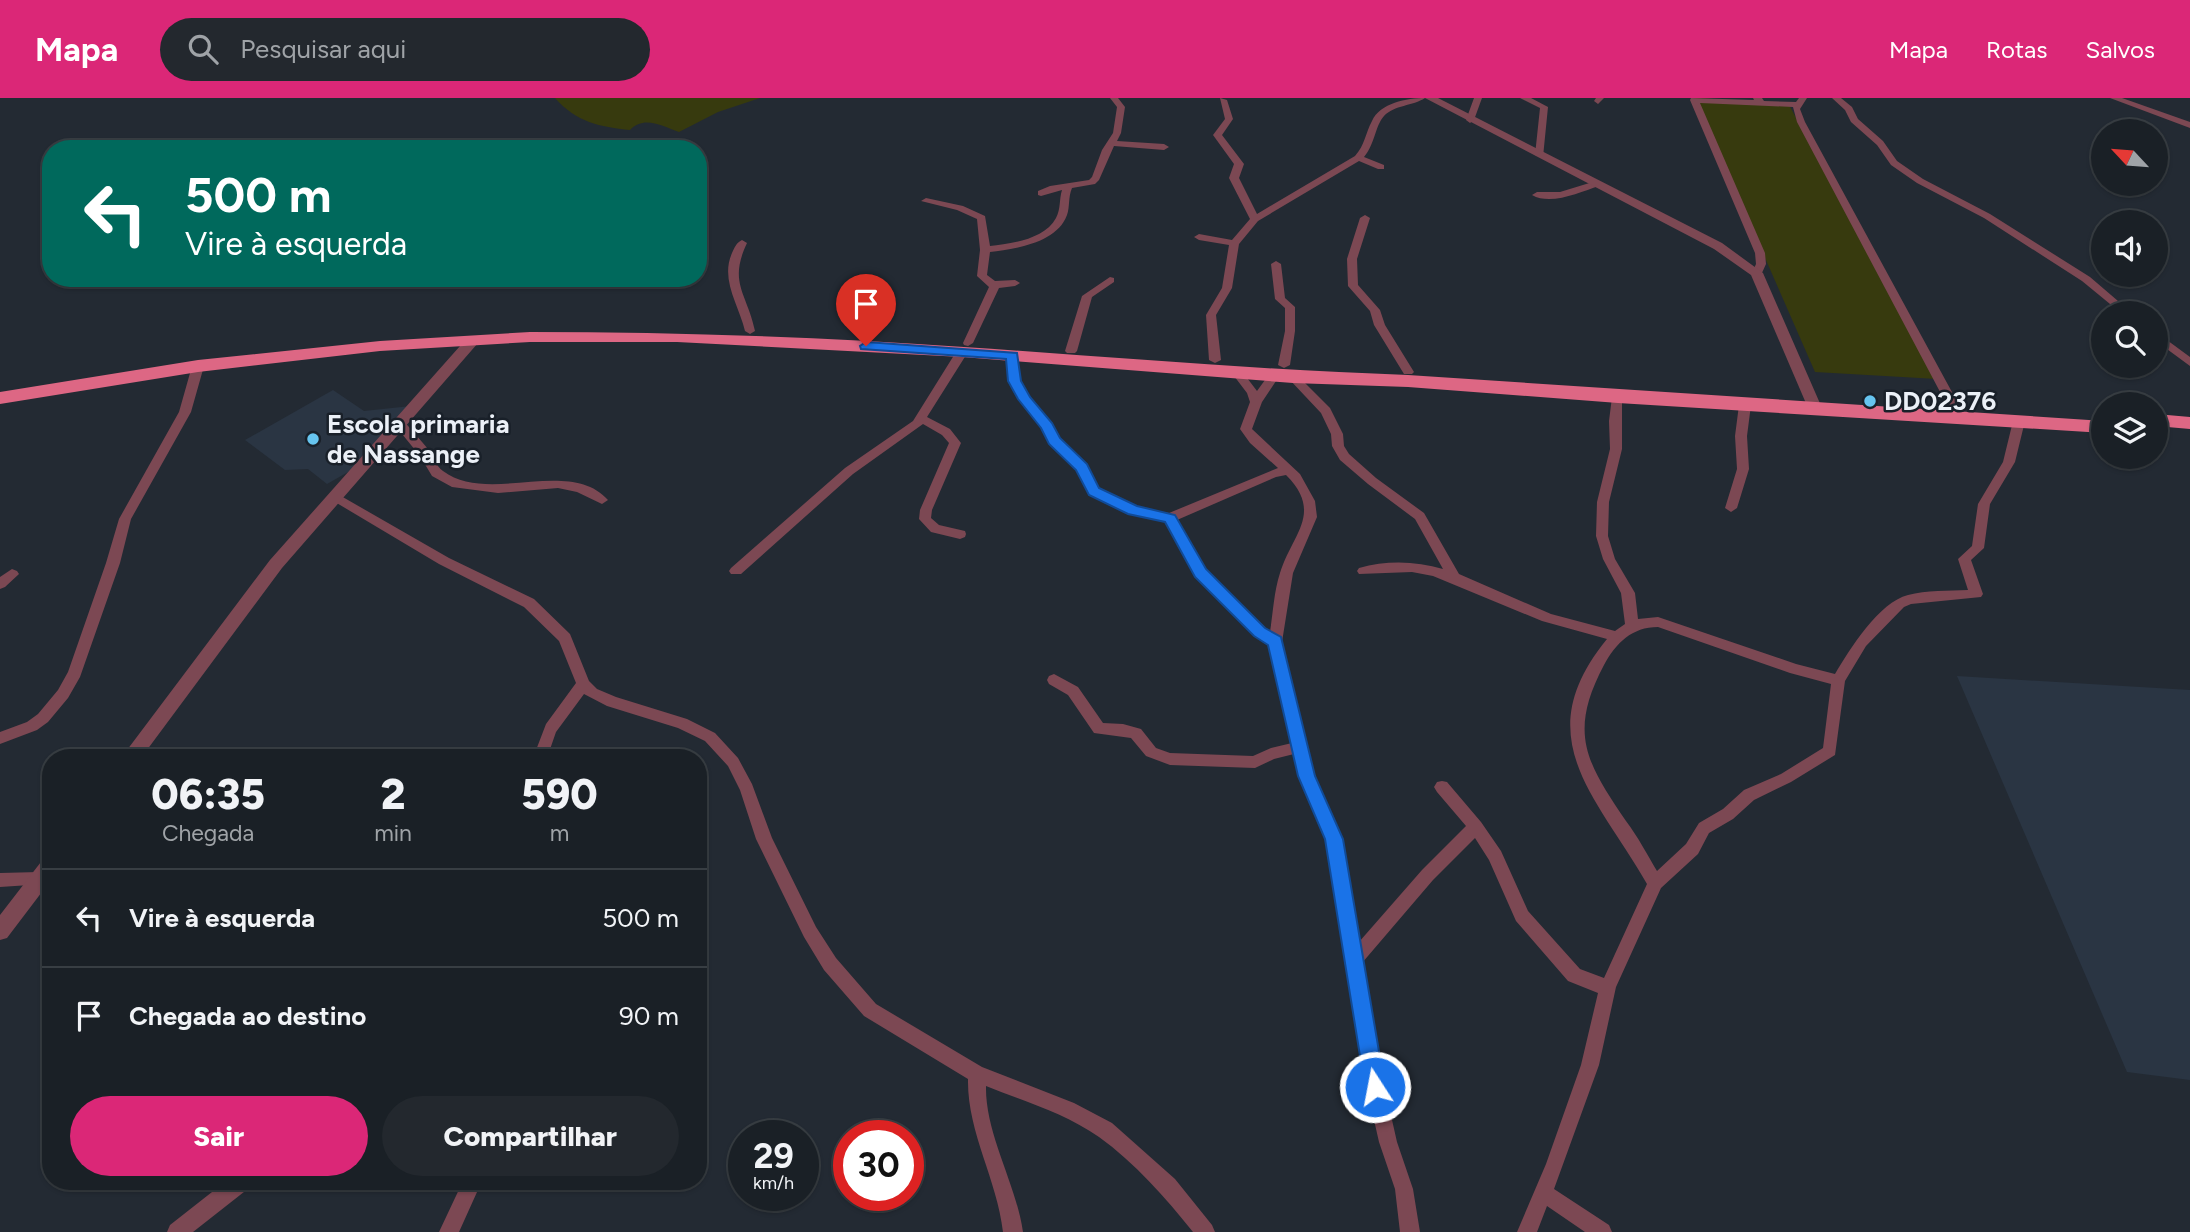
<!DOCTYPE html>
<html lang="pt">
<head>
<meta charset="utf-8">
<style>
  body { margin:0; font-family:Figtree,sans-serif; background:#23282e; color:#f1f3f6; height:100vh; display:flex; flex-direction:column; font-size:26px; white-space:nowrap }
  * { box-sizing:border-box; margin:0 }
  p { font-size:23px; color:#9fa3a7 }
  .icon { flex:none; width:38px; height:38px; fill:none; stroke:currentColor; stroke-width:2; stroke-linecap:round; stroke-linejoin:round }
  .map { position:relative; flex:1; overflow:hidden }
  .drawer { position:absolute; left:42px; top:651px; width:665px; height:441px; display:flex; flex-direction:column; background:#1a2026; border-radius:28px; box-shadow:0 2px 5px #0004,0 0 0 2px #383e43 }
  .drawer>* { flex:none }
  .banner { position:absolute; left:42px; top:42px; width:665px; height:147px; border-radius:28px; box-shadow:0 2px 5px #0004,0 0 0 2px #383e43; background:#00695c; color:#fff; overflow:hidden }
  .needle { width:46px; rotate:296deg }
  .fabs { position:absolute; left:2091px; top:21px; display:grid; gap:14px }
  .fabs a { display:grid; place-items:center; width:77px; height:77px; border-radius:50%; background:#1a2026; box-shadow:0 2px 5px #0004,0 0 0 2px #383e43; font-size:35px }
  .speed { position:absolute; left:728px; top:1022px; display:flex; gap:14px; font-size:35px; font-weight:700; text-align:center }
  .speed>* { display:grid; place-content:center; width:91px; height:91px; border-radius:50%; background:#1a2026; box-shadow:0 2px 5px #0004,0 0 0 2px #383e43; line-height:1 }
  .speed small { font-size:18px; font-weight:400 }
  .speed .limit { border:10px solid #d22; background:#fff; color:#111 }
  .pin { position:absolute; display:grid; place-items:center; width:60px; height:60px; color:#fff; margin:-72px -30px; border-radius:50% 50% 50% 0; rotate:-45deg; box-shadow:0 0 7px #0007 }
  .pin .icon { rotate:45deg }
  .me { position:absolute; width:77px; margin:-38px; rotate:349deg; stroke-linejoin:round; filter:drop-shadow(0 0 5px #0008) }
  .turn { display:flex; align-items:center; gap:24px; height:147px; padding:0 28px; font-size:32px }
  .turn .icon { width:91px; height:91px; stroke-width:2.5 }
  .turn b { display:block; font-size:49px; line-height:60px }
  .eta { display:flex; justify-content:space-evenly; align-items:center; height:119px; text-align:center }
  .eta b { font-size:42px; font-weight:800; line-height:49px }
  .action { display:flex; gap:14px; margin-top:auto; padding:14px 28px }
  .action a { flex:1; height:80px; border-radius:42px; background:#db2777; color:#fff; font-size:28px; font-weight:800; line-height:80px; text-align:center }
  .action a+a { background:#23282e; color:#f1f3f6 }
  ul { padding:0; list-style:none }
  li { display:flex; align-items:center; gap:21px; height:98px; padding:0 28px; border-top:2px solid #383e43 }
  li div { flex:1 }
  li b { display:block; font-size:26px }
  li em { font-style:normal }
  header { display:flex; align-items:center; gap:42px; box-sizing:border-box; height:98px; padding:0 35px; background:#db2777; color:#fff }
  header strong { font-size:33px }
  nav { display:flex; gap:38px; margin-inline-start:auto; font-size:24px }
  .search { width:490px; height:63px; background:#23282e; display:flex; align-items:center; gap:18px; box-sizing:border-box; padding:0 24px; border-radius:38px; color:#9fa3a7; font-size:26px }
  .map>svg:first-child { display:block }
  .built { fill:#2a3543 }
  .green { fill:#373a0e }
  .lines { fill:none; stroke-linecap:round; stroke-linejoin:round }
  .minor { fill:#7c4853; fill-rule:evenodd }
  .tertiary { fill:#7c4853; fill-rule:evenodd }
  .trunk { fill:#dd6784; fill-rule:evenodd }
  .route { fill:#1a73e8; stroke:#114b97; stroke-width:2 }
  .poi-dot { fill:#66c4ef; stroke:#192029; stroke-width:2.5 }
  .labels { text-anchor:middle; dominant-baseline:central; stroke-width:5; stroke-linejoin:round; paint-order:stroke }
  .poi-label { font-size:26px; font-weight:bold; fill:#ebf0f7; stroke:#192029; text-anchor:start }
</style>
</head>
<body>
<header>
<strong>Mapa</strong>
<div class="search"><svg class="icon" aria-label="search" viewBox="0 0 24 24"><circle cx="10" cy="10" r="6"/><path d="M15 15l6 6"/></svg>Pesquisar aqui</div>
<nav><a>Mapa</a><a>Rotas</a><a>Salvos</a></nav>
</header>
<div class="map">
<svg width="2190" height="1134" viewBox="0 0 2190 1134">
  <rect width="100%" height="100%" fill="#232a33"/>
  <path class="built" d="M333,292L364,313L411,308L355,370L327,386L308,371L285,372L245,342Z
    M1957,578L2190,592V982L2127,974Z"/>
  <path class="green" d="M555,0H760L718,14L679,34C662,28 644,17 630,32C600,29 576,24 555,0Z
    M1695,0L1788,5L1937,281L1815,274Z"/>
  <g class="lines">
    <path class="minor" d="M1110,0H1118L1125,9L1121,35L1117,43L1164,46L1169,49L1164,52L1114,48L1099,82L1095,86L1072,90C1068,99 1070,109 1067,117C1057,145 1015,151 990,154L987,177L995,183L1015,182L1020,185L1015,188L999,190L973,245L968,248L964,247L963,245L989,189L977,178L980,152L977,121L957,112L921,103L926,100L963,108L985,118L990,148C1011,146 1045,141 1056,120C1061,111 1059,101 1062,92L1041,98L1038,97V93L1050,88L1089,82L1092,79L1102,52L1113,35L1117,9Z
      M1220,0L1227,2L1233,21L1222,37L1244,66L1239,80L1257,116L1355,58C1365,47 1365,36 1372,23C1380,5 1407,0 1425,0C1413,8 1394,7 1384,18C1375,28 1375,46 1364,59L1384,67V71H1378L1359,63L1258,123L1239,146L1232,190L1216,217L1221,262L1215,265L1209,262L1206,217L1222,190L1229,147L1199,142L1194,139L1199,136L1232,142L1250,121L1229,80L1234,66L1213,37L1225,21Z
      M1474,0H1482L1474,22L1470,25L1466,22Z
      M1520,0H1531L1548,9L1543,59L1535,57L1540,10Z
      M1596,0H1604L1598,6L1594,3Z
      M1691,0L1754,2L1753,0H1762L1764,3L1796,4L1799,0H1807L1800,11L1805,24L1959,307L1957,310H1949L1947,307L1797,24L1793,9L1700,5L1765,155L1766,166L1761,177L1757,178L1752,175L1756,166L1755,155L1690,2Z
      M1832,0H1841L1852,9L1858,21L1883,43L1897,63L1923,81L1990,116L2090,179L2132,215H2121L2082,183L1984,120L1917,85L1891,67L1877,47L1851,24L1845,12Z
      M2110,0H2122L2190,24V30Z
      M1596,83L1601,86L1599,88C1580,94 1551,108 1532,97L1537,94H1560Z
      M1365,117L1370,120L1357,161L1358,187L1380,212L1385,227L1414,274L1412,276H1404L1374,227L1370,213L1348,188L1347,161L1360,120Z
      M742,142L747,145C728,185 747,195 755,233L750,236L745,233C739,207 720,182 732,155C735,149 736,145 742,142Z
      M1276,163L1281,166L1285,200L1295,209V233L1290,267L1284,270L1278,267L1285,233V210L1275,201L1271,166Z
      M1110,179L1114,180V184L1092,199L1077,253L1075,255H1067L1065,253L1082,198Z
      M2156,234L2190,259V268L2156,243Z
      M962,251L968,254L927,319L950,331L961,345L932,412L931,420L939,427L965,433L966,436L965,439L960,441L931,434L919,421L920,412L949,345L942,337L923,326L853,376L741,476H731L729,473L731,470L845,370L913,323L956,254Z
      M1012,254L1018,257L1020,283L1029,299L1051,325L1059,341L1086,366L1099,390L1137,409L1169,415L1278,370L1250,345L1240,331L1250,304L1247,295L1231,274L1237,271L1241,272L1257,293L1270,275H1278L1280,277L1262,304L1252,331L1300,376L1315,403L1317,419L1293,475L1282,544L1315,678L1342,741L1359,844L1422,772L1466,728L1437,694L1434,689L1437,684L1442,683L1447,684L1481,724L1501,753L1528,813L1580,871L1604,880L1647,786C1597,698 1526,640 1607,541L1542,523L1433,478L1412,474L1359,476L1357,473L1359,470C1387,462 1416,463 1443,471L1415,421L1368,386L1340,362L1332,348L1331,336L1321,315L1289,281V277H1297L1330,310L1343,336L1344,348L1349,356L1376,380L1424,415L1459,476L1551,516L1615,533L1625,526L1621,495L1603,461L1596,438L1597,404L1610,351L1609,323L1612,299L1618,295L1622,296V351L1609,404L1608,438L1615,461L1635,495L1638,521L1658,519L1796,566L1835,576C1850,551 1879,504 1908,497C1926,492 1949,493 1968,492L1958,461L1972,448L1978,406L2003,364L2013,323L2019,319L2023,320L2025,323L2015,364L1990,406L1984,450L1971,462L1983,496L1981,499L1911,506L1904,509L1866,548L1845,583L1835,657L1791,684L1754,702L1733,721L1709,735L1698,756L1661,790L1616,889L1599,967L1554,1091L1609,1127L1612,1134H1585L1547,1108L1537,1134H1517L1546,1066L1581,967L1598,895L1568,883L1516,823L1489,762L1475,740L1433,782L1362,865L1380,969L1397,1044L1413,1091L1420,1134H1400L1395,1091L1379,1044L1362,969L1346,870L1344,864L1345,861L1326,741L1299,678L1294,656L1274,661L1255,670L1170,667L1146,658L1131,640L1094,635L1068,597L1049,586L1047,582L1049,578L1054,576L1078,589L1103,625L1123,626L1141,631L1156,650L1170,655L1253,658L1271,650L1292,645L1269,547L1254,538L1196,478L1166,424L1130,416L1090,396L1077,371L1050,346L1042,329L1018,301L1008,283L1006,257ZM1286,377C1324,415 1292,436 1280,475C1274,493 1273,515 1270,534L1206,472L1177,422L1276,379ZM1658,529L1790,575L1831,586L1823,650L1781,676L1744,692L1723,711L1699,725L1686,746L1657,773C1647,756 1638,739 1626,723C1586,664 1568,635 1604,567C1616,545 1632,529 1658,529Z
      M198,265L204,268L191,314L131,421L120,465L80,579L68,600L48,624L37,632L0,646V634L27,624L38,616L58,592L68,574L106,465L119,421L179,314L192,268Z
      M1745,303L1751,307L1747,338L1749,371L1737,410L1731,414L1725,410L1737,371L1735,338L1739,307Z
      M399,321L403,322C411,332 420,341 428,351C433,358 436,368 443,373C488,407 569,359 608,402L602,406L577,394L558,390L498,395L452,389L432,378L420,358L393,325Z
      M334,394L449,460L534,501L570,536L589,583L597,591L616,599L687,621L715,635L738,660L752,686L772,740L816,829L836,860L876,906L982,969L1074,1005L1112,1025L1175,1081L1212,1127L1215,1134H1193C1165,1099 1135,1065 1099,1039C1065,1015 1023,1003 986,988C985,1036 1016,1085 1023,1134H1003C997,1081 967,1034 968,981L864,918L824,872L804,839L756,741L740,692L728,668L705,643L678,630L607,608L584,596L556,634L547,660H533L546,626L576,585L559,543L524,509L439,466L330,401L328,398Z
      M12,471L17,473L19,476L5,489L0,491V479Z
      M39,774L45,776L47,781L45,786L0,789V775Z
      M226,1083H251L249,1090L193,1134H167L170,1127Z
      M463,1083H482L459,1134H439Z"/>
    <path class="tertiary" d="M1425,0H1438L1722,145L1763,175L1822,310L1820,313L1815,315L1808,310L1751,177L1714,151Z
      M473,238L478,239V245L282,470L141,660H121L270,462L468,239Z
      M51,757V782L7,840L0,842V817L44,760Z"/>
    <path class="trunk" d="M530,234C675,234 819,239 964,249C1112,259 1260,272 1408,277L2104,323V335L1618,305L1408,289L1293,285L962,259L677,244H530L380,253L198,274L0,306V294L198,262L380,243Z
      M2156,316L2190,319V331L2156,328Z"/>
  </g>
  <path class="route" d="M866,244L1017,255L1021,283L1030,299L1052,325L1060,340L1087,366L1099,390L1137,408L1175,417L1206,471L1265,530L1281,539L1315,678L1343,741L1385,989L1382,996L1375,999L1368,996L1365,989L1325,741L1298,678L1268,547L1254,538L1195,479L1165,424L1128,416L1089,397L1076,372L1049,346L1041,330L1018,301L1008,283L1006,261L861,251L860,248Z"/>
  <g class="poi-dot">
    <circle cx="1870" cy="303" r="7"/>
    <circle cx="313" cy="341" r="7"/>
  </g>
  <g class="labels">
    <g class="poi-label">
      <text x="1884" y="303">DD02376</text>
      <text x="327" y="326">Escola primaria<tspan x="327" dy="30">de Nassange</tspan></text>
    </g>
  </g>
</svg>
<div class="fabs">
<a><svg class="needle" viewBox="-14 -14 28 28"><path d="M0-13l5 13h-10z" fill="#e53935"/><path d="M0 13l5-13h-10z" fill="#9fa3a7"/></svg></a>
<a><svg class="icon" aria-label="sound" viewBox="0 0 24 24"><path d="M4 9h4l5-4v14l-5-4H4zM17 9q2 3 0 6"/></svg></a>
<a><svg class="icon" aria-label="search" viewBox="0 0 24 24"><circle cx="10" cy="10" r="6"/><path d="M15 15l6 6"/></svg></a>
<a><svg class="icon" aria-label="layers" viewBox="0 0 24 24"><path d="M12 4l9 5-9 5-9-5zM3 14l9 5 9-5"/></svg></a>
</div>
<div class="speed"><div>29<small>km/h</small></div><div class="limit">30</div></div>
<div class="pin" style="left:866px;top:248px;background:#d93025"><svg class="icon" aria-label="arrive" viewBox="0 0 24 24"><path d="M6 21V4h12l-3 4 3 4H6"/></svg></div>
<svg class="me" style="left:1375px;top:989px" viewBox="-20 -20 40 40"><circle r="17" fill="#1a73e8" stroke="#fff" stroke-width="3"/><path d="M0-11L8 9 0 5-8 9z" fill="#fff"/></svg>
<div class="banner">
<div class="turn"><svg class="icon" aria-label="left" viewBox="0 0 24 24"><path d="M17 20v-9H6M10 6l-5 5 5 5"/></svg><div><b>500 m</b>Vire à esquerda</div></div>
</div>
<section class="drawer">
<div class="eta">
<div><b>06:35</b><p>Chegada</p></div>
<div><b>2</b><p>min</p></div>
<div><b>590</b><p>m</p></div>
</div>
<ul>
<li><svg class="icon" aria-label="left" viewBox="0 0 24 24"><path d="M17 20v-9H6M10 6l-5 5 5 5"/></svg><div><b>Vire à esquerda</b></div><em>500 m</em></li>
<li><svg class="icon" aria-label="arrive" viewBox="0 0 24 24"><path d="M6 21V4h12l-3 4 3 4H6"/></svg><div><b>Chegada ao destino</b></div><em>90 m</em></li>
</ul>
<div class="action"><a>Sair</a><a>Compartilhar</a></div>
</section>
</div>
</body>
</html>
